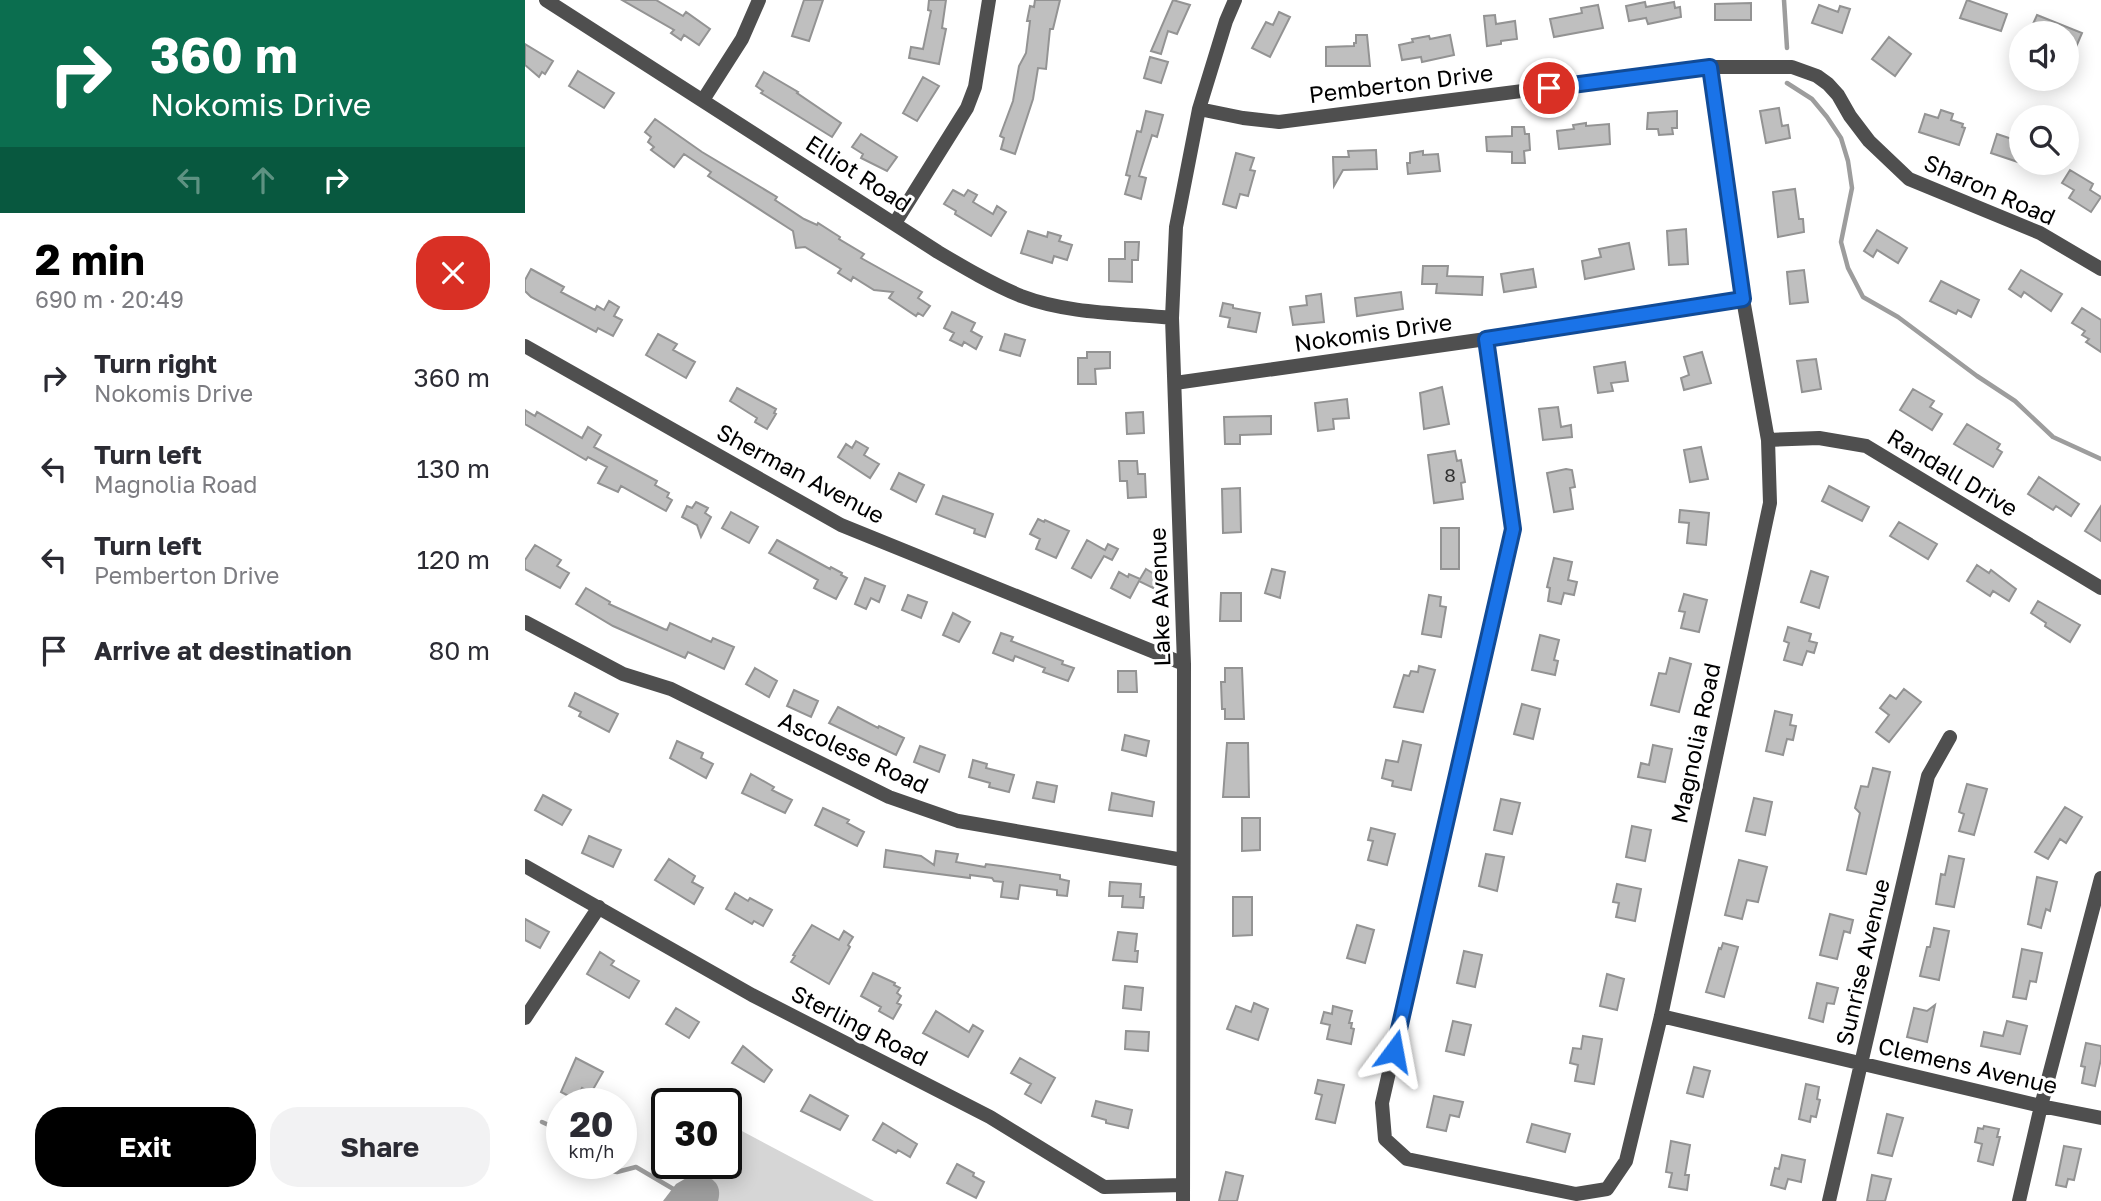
<!DOCTYPE html>
<html lang="en">
<head>
<meta charset="utf-8">
<style>
  body { margin:0; font-family:"Golos Text",sans-serif; background:#f2f2f3; color:#2b2b33; height:100vh; display:flex; flex-direction:column; font-size:26px; white-space:nowrap }
  * { box-sizing:border-box; margin:0 }
  p { font-size:23px; color:#7c7c81 }
  .icon { flex:none; width:38px; height:38px; fill:none; stroke:currentColor; stroke-width:2; stroke-linecap:round; stroke-linejoin:round }
  .map { position:relative; flex:1; overflow:hidden }
  .side { display:flex; flex-direction:column; background:#fff; width:525px }
  .side>* { flex:none }
  .banner { background:#0b6e4f; color:#fff; overflow:hidden }
  .controls { position:absolute; left:1484px; top:21px; display:grid; gap:14px }
  .controls a { display:grid; place-items:center; width:70px; height:70px; border-radius:50%; background:#fff; box-shadow:0 4px 18px #0003; font-size:35px }
  .speed { position:absolute; left:21px; top:1088px; display:flex; gap:14px; font-size:35px; font-weight:700; text-align:center }
  .speed>* { display:grid; place-content:center; width:91px; height:91px; border-radius:50%; background:#fff; box-shadow:0 4px 18px #0003; line-height:1 }
  .speed small { font-size:18px; font-weight:400 }
  .speed .limit { border:4px solid #111; border-radius:10px; background:#fff; color:#111 }
  .pin { position:absolute; display:grid; place-items:center; width:60px; height:60px; color:#fff; margin:-30px; border:4px solid #fff; border-radius:50%; box-shadow:0 2px 7px #0007 }
  .me { position:absolute; width:77px; margin:-38px; rotate:13deg; stroke-linejoin:round; filter:drop-shadow(0 0 5px #0008) }
  .turn { display:flex; align-items:center; gap:24px; height:147px; padding:0 35px; font-size:32px }
  .turn .icon { width:91px; height:91px; stroke-width:2.5 }
  .turn b { display:block; font-size:49px; line-height:60px }
  .lanes { display:flex; align-items:center; height:66px; padding:0 35px; background:#0003; justify-content:center; gap:35px; direction:ltr }
  .lanes .off { opacity:.35 }
  .round { display:grid; place-items:center; flex:none; width:74px; height:74px; border-radius:28px; background:#f2f2f3 }
  .head { display:flex; align-items:center; justify-content:space-between; height:119px; padding:0 35px }
  h1 { font-size:42px; font-weight:700; line-height:52px; color:#000 }
  .button { display:flex; gap:14px; margin-top:auto; padding:14px 35px }
  .button a { flex:1; height:80px; border-radius:28px; background:#000; color:#fff; font-size:28px; font-weight:700; line-height:80px; text-align:center }
  .button a+a { background:#f2f2f3; color:#2b2b33 }
  ul { padding:0; list-style:none }
  li { display:flex; align-items:center; gap:21px; height:91px; padding:0 35px }
  li div { flex:1 }
  li b { display:block; font-size:26px }
  li em { font-style:normal }
  main { display:flex; flex:1; min-height:0 }
  .map>svg:first-child { display:block }
  .green { fill:#d6d6d6 }
  .water { fill:#9d9d9d }
  .lines { fill:none; stroke-linecap:round; stroke-linejoin:round }
  .stream { stroke:#9d9d9d; stroke-width:4.5 }
  .building { fill:#bfbfbf; stroke:#939393; stroke-width:2 }
  .minor { stroke:#4f4f4f; stroke-width:14 }
  .route-casing { stroke:#114b97; stroke-width:18 }
  .route { stroke:#1a73e8; stroke-width:12 }
  .labels { text-anchor:middle; dominant-baseline:central; stroke-width:6; stroke-linejoin:round; paint-order:stroke }
  .number-label { font-size:19px; fill:#303030 }
  .street-label { font-size:23px; fill:#000; stroke:#fff }
</style>
</head>
<body>
<main>
<section class="side">
<div class="banner">
<div class="turn"><svg class="icon" aria-label="right" viewBox="0 0 24 24"><path d="M7 20v-9h11M14 6l5 5-5 5"/></svg><div><b>360 m</b>Nokomis Drive</div></div>
<div class="lanes"><svg class="icon off" aria-label="left" viewBox="0 0 24 24"><path d="M17 20v-9H6M10 6l-5 5 5 5"/></svg><svg class="icon off" aria-label="ahead" viewBox="0 0 24 24"><path d="M12 20V5M6 11l6-6 6 6"/></svg><svg class="icon" aria-label="right" viewBox="0 0 24 24"><path d="M7 20v-9h11M14 6l5 5-5 5"/></svg></div>
</div>
<div class="head"><div><h1>2 min</h1><p>690 m · 20:49</p></div><a class="round" style="background:#d93025;color:#fff"><svg class="icon" aria-label="close" viewBox="0 0 24 24"><path d="M6 6l12 12M18 6L6 18"/></svg></a></div>
<ul>
<li><svg class="icon" aria-label="right" viewBox="0 0 24 24"><path d="M7 20v-9h11M14 6l5 5-5 5"/></svg><div><b>Turn right</b><p>Nokomis Drive</p></div><em>360 m</em></li>
<li><svg class="icon" aria-label="left" viewBox="0 0 24 24"><path d="M17 20v-9H6M10 6l-5 5 5 5"/></svg><div><b>Turn left</b><p>Magnolia Road</p></div><em>130 m</em></li>
<li><svg class="icon" aria-label="left" viewBox="0 0 24 24"><path d="M17 20v-9H6M10 6l-5 5 5 5"/></svg><div><b>Turn left</b><p>Pemberton Drive</p></div><em>120 m</em></li>
<li><svg class="icon" aria-label="arrive" viewBox="0 0 24 24"><path d="M6 21V4h12l-3 4 3 4H6"/></svg><div><b>Arrive at destination</b></div><em>80 m</em></li>
</ul>
<div class="button"><a>Exit</a><a>Share</a></div>
</section>
<div class="map">
<svg width="1576" height="1201" viewBox="0 0 1576 1201">
  <rect width="100%" height="100%" fill="#fff"/>
  <path class="green" d="M215,1130L349,1201H170L194,1164H201V1152Z"/>
  <path class="water" d="M170,1173C186,1176 198,1183 193,1201H138L151,1184Z"/>
  <g class="lines">
    <path class="stream" d="M1259,0L1262,48
      M1262,83L1287,99L1302,117L1316,138L1323,161L1327,188L1316,242L1323,268L1338,297L1373,317L1452,376L1490,401L1528,437L1576,459
      M17,1122L37,1131
      M69,1164L72,1168L92,1172L111,1167L150,1190"/>
  </g>
  <path class="building" d="M97,0H131L158,16L161,12L185,29L174,45L159,35L156,40L146,33L149,30Z
    M279,0H298L284,41L267,36Z
    M404,0H421L417,28L421,29L414,64L384,58L386,47L398,49L406,11L403,10Z
    M510,0H535L528,29H525L521,69L513,68L508,99L490,154L476,149L479,138L475,136L488,101L494,66L501,53L505,21H502L505,6L509,7Z
    M648,0L665,5L652,34L643,31L636,54L626,51Z
    M1442,0L1482,14L1476,31L1435,18Z
    M1120,2L1121,7L1149,2L1150,8L1155,7L1156,17L1123,24L1121,18L1104,21L1101,6Z
    M1226,3V20H1190V4Z
    M1073,5L1078,28L1029,37L1025,19L1057,13L1056,8Z
    M1294,5L1313,12L1315,6L1325,9L1317,33L1287,23Z
    M754,12L765,17L745,57L727,48L741,22L748,25Z
    M970,15L971,24L990,21L992,39L976,41V44L962,46L959,16Z
    M1512,15L1557,33L1542,68V33H1504Z
    M831,35H842L845,66H801V47L829,46V43H831Z
    M925,35L929,55L897,62L896,57L877,60L874,45L888,42L887,39L904,36L905,39Z
    M1364,37L1386,54L1370,76L1347,59Z
    M0,44L28,61L20,74L17,72L14,77L0,65Z
    M625,57L643,62L636,83L619,78Z
    M53,71L89,93L79,108L44,86Z
    M239,72L273,92L272,93L316,123L307,137L236,93L238,91L231,86Z
    M398,77L414,86L392,121L378,113Z
    M1254,108L1257,126L1263,125L1265,138L1241,143L1235,111Z
    M1416,110L1428,114L1426,120L1438,124L1437,127L1440,128L1434,145L1394,132L1400,114L1413,118Z
    M621,111L638,115L632,137L627,135L614,176L621,178L616,199L600,194L605,176L601,175L612,131L616,132Z
    M1152,111V128H1147L1148,134L1134,135L1133,129H1122L1123,113Z
    M130,119L177,152L252,197L250,200L279,219L292,225L293,223L315,237L314,239L339,254L336,258L397,292L393,298L405,306L398,316L393,313L391,316L364,298L368,292L349,290L328,277L326,281L313,273L316,269L280,247L271,248L268,231L183,176L186,172L159,154L149,167L126,150L129,147L123,142L126,137L120,132Z
    M1061,123V126L1084,124L1085,144L1034,149L1032,131L1049,129L1048,125Z
    M987,127H999L1000,134H1004L1005,150L999,151L1000,163H987V152L962,151L961,137L987,136Z
    M336,134L372,157L362,171L336,158L338,154L327,147Z
    M1472,134L1496,142V163L1466,153Z
    M851,150L852,169L818,170L809,186L808,157H824L823,151Z
    M898,151V155L913,154L915,171L883,174L882,163H885V153Z
    M711,153L729,158L725,170L730,171L723,196L715,194L711,208L698,204Z
    M1545,170L1568,184L1565,190L1576,197L1566,212L1544,198L1549,190L1537,183Z
    M1270,189L1274,219H1278L1279,232L1253,237L1248,192Z
    M428,190L439,196L443,190L452,195L448,202L468,214L472,206L481,212L466,236L430,214L431,211L419,204Z
    M1161,229L1163,264L1144,265L1142,231Z
    M1352,230L1382,248L1373,263L1352,250L1348,257L1339,251Z
    M503,231L522,237L523,232L536,236L534,241L547,245L542,260L529,256L527,263L496,253Z
    M600,242H614L613,260H607V282L584,281V259H600Z
    M1104,243L1109,269L1060,279L1057,261L1076,257L1074,249Z
    M898,266H923L922,276L958,277L957,295L911,293L912,284H897Z
    M6,269L39,287L36,292L70,310L72,306L79,310L84,301L94,307L89,316L97,320L88,336L73,328L71,332L6,297L0,291V280Z
    M1008,269L1011,287L979,292L976,274Z
    M1279,270L1283,302L1265,304L1262,272Z
    M1496,270L1537,294L1526,311L1499,292L1496,297L1484,289Z
    M1416,281L1454,300L1446,317L1433,310L1431,314L1405,301Z
    M876,292L878,309L832,316L830,298Z
    M796,294L799,322L768,325L765,307L782,305L781,296Z
    M698,303L708,305V308L735,313L731,332L703,327L705,318L695,316Z
    M1557,308L1576,320V352L1561,342L1564,339L1557,335L1560,331L1547,323Z
    M427,312L450,323L446,331L457,337L451,349L439,342L437,346L425,340L429,333L419,328Z
    M133,334L152,344L148,350L170,362L161,378L121,355Z
    M480,334L500,340L495,356L475,350Z
    M562,352H585V368L570,369L571,384H553V358H562Z
    M1177,352L1186,383L1159,390L1156,378L1164,375L1159,357Z
    M1291,359L1296,389L1277,392L1272,361Z
    M1100,362L1103,381L1086,383L1088,391L1073,393L1069,367Z
    M917,387L924,424L899,429L895,393Z
    M212,388L251,409L249,413L251,414L242,429L230,422L232,418L205,401Z
    M1388,389L1409,401L1405,407L1417,414L1407,430L1375,410Z
    M822,399L824,418L808,419L809,429L793,431L790,403Z
    M1033,407L1036,427L1046,425L1047,437L1018,440L1014,409Z
    M0,410L10,416L12,412L57,438L63,427L76,435L69,447L132,481L130,485L144,493L142,497L147,500L141,511L96,486L93,492L73,483L82,467L63,457L61,460L0,424Z
    M618,412L619,433L602,434L601,413Z
    M746,416V434L715,435V444H700L699,417Z
    M1442,424L1475,444L1472,449L1477,452L1468,467L1429,444Z
    M331,441L343,448L339,455L354,464L345,478L313,457L321,444L327,448Z
    M1176,447L1183,479L1165,482L1159,450Z
    M930,451L932,461L936,460L940,482L936,483L938,499L909,503L903,455Z
    M594,461H612L613,474H620L621,497L603,498L602,481H595Z
    M1041,469L1047,470L1050,487L1045,488L1048,509L1029,512L1022,473Z
    M374,473L399,485L391,502L366,489Z
    M1514,477L1554,504L1546,516L1531,506L1528,510L1503,494Z
    M1304,486L1344,507L1337,521L1297,501Z
    M715,488L716,532L698,533L697,489Z
    M418,496L468,514L460,537L449,533L450,529L411,514Z
    M171,502L183,508L180,513L186,517L176,537L172,525L157,517L162,506L167,508Z
    M1576,506V541L1560,531Z
    M1155,510L1184,513L1181,545L1162,543L1164,523L1154,522Z
    M206,512L233,527L224,543L197,528Z
    M513,519L519,522L520,520L544,531L531,558L511,549L515,539L505,534Z
    M1374,522L1412,544L1403,559L1365,536Z
    M916,528H934V569H916Z
    M252,540L305,569L306,567L317,573L316,575L322,578L311,599L289,588L293,580L244,553Z
    M562,540L580,550L583,544L593,549L587,560L579,556L566,578L547,568Z
    M10,545L36,560L32,566L44,573L35,588L0,569V560Z
    M1029,558L1047,562L1043,580L1052,582L1049,595L1039,593L1036,604L1023,601L1025,588L1022,587Z
    M1452,565L1464,573L1466,570L1491,589L1484,601L1468,591L1465,596L1442,581Z
    M621,569L634,577L628,588L614,581L605,598L586,588L594,572L603,577L604,574L615,579Z
    M747,569L760,572L755,598L740,593Z
    M1286,571L1303,577L1294,608L1276,602Z
    M340,578L360,586L354,602L346,598L341,609L330,604Z
    M61,588L85,602L84,604L139,629L142,630L145,623L186,642L188,638L209,647L199,669L163,652L160,658L88,626L51,604Z
    M696,593H716V621H695Z
    M1159,594L1182,600L1174,632L1156,628L1160,612L1154,611Z
    M383,595L402,602L396,618L377,610Z
    M904,595L916,597L915,606L921,607L916,637L897,634Z
    M1513,601L1555,625L1545,642L1520,626L1521,623L1506,613Z
    M428,613L445,622L434,642L418,635Z
    M1263,627L1286,634L1284,641L1292,643L1289,653L1282,651L1277,665L1259,660L1264,643L1259,641Z
    M476,633L488,637L486,641L538,661L537,664L549,668L543,681L518,672L520,668L490,656L488,661L468,653Z
    M1015,635L1034,640L1029,660L1033,661L1030,675L1007,670Z
    M1145,658L1166,664L1154,712L1126,705L1134,673L1141,674Z
    M894,666L910,670L898,712L869,707L879,675L884,676L886,671L893,672Z
    M230,668L252,681L244,697L221,684Z
    M700,668H717L719,719H700V709H697L696,682H700Z
    M593,671H611L612,692H593Z
    M1379,689L1396,702L1364,742L1351,732L1364,715L1355,708L1365,695L1371,699Z
    M269,690L293,701L286,717L262,706Z
    M50,693L93,714L84,732L54,716L56,712L44,706Z
    M997,704L1015,709L1008,739L989,734Z
    M313,707L353,728L354,726L379,738L371,755L304,723Z
    M1250,711L1267,715L1265,725L1271,726L1268,740L1262,739L1258,755L1241,751Z
    M600,735L624,741L621,756L597,750Z
    M152,741L178,753L176,758L188,764L181,778L145,758Z
    M878,741L896,745L886,790L867,786L868,781L857,778L861,760L873,762Z
    M702,743H723L724,797H698Z
    M1128,745L1147,749L1140,782L1113,777L1116,763L1124,765Z
    M395,746L420,755L414,772L389,762Z
    M448,760L462,764L461,768L489,775L484,792L464,787L465,783L444,777Z
    M1348,768L1365,772L1341,874L1322,870L1335,813L1330,808L1336,786L1343,787Z
    M226,774L249,787L247,790L267,800L260,813L217,793Z
    M512,782L532,786L529,802L508,798Z
    M1442,784L1462,789L1449,835L1434,831L1439,814L1434,812Z
    M587,793L629,802L627,816L584,810Z
    M18,795L46,810L37,825L10,810Z
    M1229,798L1247,802L1240,835L1221,831Z
    M976,799L995,803L987,834L969,830Z
    M1540,807L1557,817L1541,843L1535,839L1523,859L1510,852Z
    M298,808L324,820L322,823L339,832L332,846L290,825Z
    M717,818H735V850L717,851Z
    M1107,826L1126,830L1120,861L1101,857Z
    M846,828L870,834L862,865L843,860L848,841L843,840Z
    M64,836L96,850L88,867L57,853Z
    M361,850L396,856L409,865L411,851L433,854L431,862L460,867L461,864L476,866L535,875V879L544,881L542,896L532,895V890L495,885L493,899L476,897L478,882L469,881L467,878L445,875V878L359,867Z
    M961,854L979,857L972,891L954,886Z
    M1424,856L1439,859L1429,907L1411,904L1416,874L1420,875Z
    M144,859L170,876L167,882L178,888L169,904L130,880Z
    M1214,860L1242,867L1233,902L1222,900L1217,919L1200,915Z
    M1512,877L1532,882L1525,911L1521,909L1516,928L1503,924Z
    M585,882L616,884L615,897H619L618,908L597,907L598,896H584Z
    M1092,884L1116,889L1110,921L1091,917L1094,903L1088,902Z
    M210,893L223,901L225,898L247,910L238,926L229,921L227,924L201,909Z
    M708,897H727V935L708,936Z
    M1305,914L1328,920L1325,933L1319,931L1312,959L1295,955Z
    M0,919L24,932L15,948L0,940Z
    M287,925L314,940L319,931L328,937L323,945L325,947L304,984L266,962L270,956L268,955Z
    M832,925L849,930L840,963L822,958Z
    M1409,928L1424,931L1414,980L1395,976L1402,947H1405Z
    M593,932L612,934L610,951H613L612,962L588,960Z
    M1198,943L1213,947L1199,997L1181,992L1194,948L1196,949Z
    M1497,949L1517,953L1511,982L1505,981L1501,999L1488,997Z
    M939,951L957,955L950,987L932,983Z
    M75,952L89,961L86,965L114,981L104,998L62,974Z
    M348,973L370,983L369,985L375,988L372,993L376,996L372,1003L376,1005L368,1019L354,1011L356,1007L336,996Z
    M1082,974L1099,979L1092,1010L1075,1006Z
    M1292,983L1313,988L1309,1004L1302,1003L1298,1022L1284,1018Z
    M600,986L618,988L616,1010L598,1008Z
    M729,1003L743,1009L733,1040L702,1029L711,1006L726,1012Z
    M1410,1005L1402,1042L1382,1037L1389,1008L1402,1011Z
    M808,1006L827,1011L824,1023H827L826,1028L829,1029L826,1044L802,1039L805,1025L796,1023L799,1012L807,1014Z
    M151,1008L174,1022L164,1038L141,1024Z
    M411,1011L444,1032L448,1025L458,1031L443,1057L398,1033Z
    M928,1021L946,1025L939,1055L921,1051Z
    M1482,1021L1502,1026L1495,1054L1456,1046L1459,1032L1478,1036Z
    M601,1031L624,1032L623,1051L600,1049Z
    M1058,1036L1077,1039L1069,1084L1050,1081L1053,1065L1045,1063L1048,1048L1056,1049Z
    M1561,1043L1576,1046V1059L1570,1086L1557,1083L1560,1067L1556,1066Z
    M218,1046L247,1070L239,1082L207,1063Z
    M51,1058L78,1072L66,1093L57,1088L51,1100L36,1092Z
    M495,1058L530,1078L516,1103L500,1094L506,1084L486,1073Z
    M1169,1067L1185,1071L1178,1097L1162,1093Z
    M793,1080L819,1085L810,1123L791,1119L797,1095L790,1093Z
    M1281,1084L1294,1087L1292,1099L1295,1100L1291,1117L1286,1116L1285,1122L1274,1119Z
    M285,1095L323,1116L315,1130L276,1111Z
    M909,1096L938,1102L934,1117L925,1115L921,1131L902,1127Z
    M571,1101L607,1110L603,1128L581,1123V1120L567,1116Z
    M1362,1114L1378,1118L1367,1156L1353,1153Z
    M358,1123L392,1144L385,1157L373,1150L371,1153L348,1140Z
    M1007,1124L1045,1134L1040,1152L1002,1142Z
    M1459,1126L1474,1129L1472,1137H1475L1468,1165L1453,1161L1457,1144L1450,1142L1453,1128L1458,1129Z
    M1146,1141L1165,1145L1160,1175H1164L1162,1190L1144,1187L1147,1173L1141,1172Z
    M1539,1146L1556,1149L1549,1180L1543,1179L1541,1187L1531,1185Z
    M1257,1155L1280,1160L1276,1182L1263,1179L1260,1189L1246,1185L1250,1168L1254,1169Z
    M432,1164L449,1173L448,1176L459,1182L451,1198L422,1183Z
    M701,1172L718,1176L712,1201H694Z
    M1347,1175L1366,1179L1360,1201H1342Z"/>
  <g class="lines">
    <path class="minor" d="M21,0L413,252C440,268 467,284 496,296C543,314 598,313 647,318
      M178,100L217,39L234,0
      M674,109L718,118L754,122L1185,67H1267L1292,76L1303,84L1313,95L1325,116L1344,141L1384,179L1515,233L1576,269
      M370,223L442,108L450,87L464,0
      M961,339L988,529L857,1103L860,1139L882,1159L1051,1194L1082,1189L1101,1161L1136,1016L1245,503L1243,440L1218,299L1185,67
      M0,346L316,525L659,664
      M650,383L961,339L1218,299
      M1243,440L1294,438L1341,446L1576,588
      M0,622L98,674L146,689L364,797L433,821L658,860
      M0,866L227,995L465,1117L579,1187L658,1185
      M1136,1016L1516,1106L1576,1118
      M0,1018L74,907
      M658,1201L659,664L647,318L651,227L674,109L701,21L710,0
      M1304,1201L1403,776L1425,737
      M1494,1201L1516,1106L1576,878"/>
  </g>
  <g class="lines">
    <g class="route-casing">
      <path id="route" d="M869,1051L988,529L961,339L1218,299L1185,67L1024,88"/>
    </g>
    <use href="#route" class="route"/>
  </g>
  <g class="labels">
    <g class="number-label">
      <text x="925" y="474">8</text>
    </g>
    <g class="street-label">
      <text transform="translate(876 83) rotate(-7)">Pemberton Drive</text>
      <text transform="translate(334 173) rotate(33)">Elliot Road</text>
      <text transform="translate(1465 189) rotate(24)">Sharon Road</text>
      <text transform="translate(848 332) rotate(-8)">Nokomis Drive</text>
      <text transform="translate(1428 472) rotate(31)">Randall Drive</text>
      <text transform="translate(276 473) rotate(28)">Sherman Avenue</text>
      <text transform="translate(634 597) rotate(-92)">Lake Avenue</text>
      <text transform="translate(1170 743) rotate(-78)">Magnolia Road</text>
      <text transform="translate(329 752) rotate(25)">Ascolese Road</text>
      <text transform="translate(1337 962) rotate(-77)">Sunrise Avenue</text>
      <text transform="translate(335 1025) rotate(27)">Sterling Road</text>
      <text transform="translate(1443 1065) rotate(13)">Clemens Avenue</text>
    </g>
  </g>
</svg>
<div class="controls">
<a><svg class="icon" aria-label="sound" viewBox="0 0 24 24"><path d="M4 9h4l5-4v14l-5-4H4zM17 9q2 3 0 6"/></svg></a>
<a><svg class="icon" aria-label="search" viewBox="0 0 24 24"><circle cx="10" cy="10" r="6"/><path d="M15 15l6 6"/></svg></a>
</div>
<div class="speed"><div>20<small>km/h</small></div><div class="limit">30</div></div>
<div class="pin" style="left:1024px;top:88px;background:#d93025"><svg class="icon" aria-label="arrive" viewBox="0 0 24 24"><path d="M6 21V4h12l-3 4 3 4H6"/></svg></div>
<svg class="me" style="left:869px;top:1051px" viewBox="-20 -20 40 40"><path d="M0-17L14 15 0 8-14 15z" fill="#1a73e8" stroke="#fff" stroke-width="4"/></svg>
</div>
</main>
</body>
</html>
